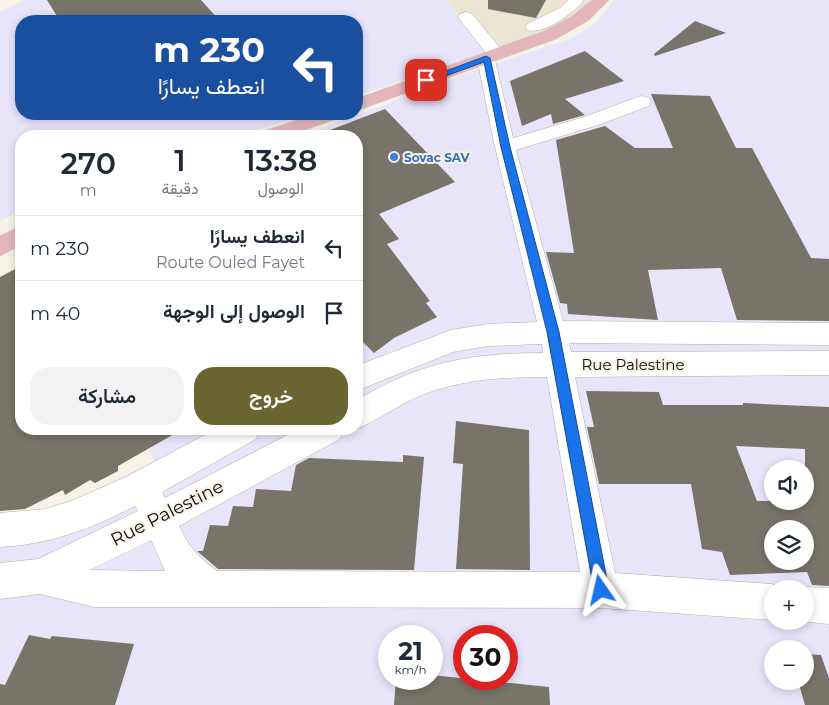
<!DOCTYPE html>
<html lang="ar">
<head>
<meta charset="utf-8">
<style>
  body { margin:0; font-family:Montserrat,Vazirmatn,sans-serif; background:#f2f2f3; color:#1f2937; direction:rtl; height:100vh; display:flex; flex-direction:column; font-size:19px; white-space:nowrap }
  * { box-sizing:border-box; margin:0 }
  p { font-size:16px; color:#747a83 }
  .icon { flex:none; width:28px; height:28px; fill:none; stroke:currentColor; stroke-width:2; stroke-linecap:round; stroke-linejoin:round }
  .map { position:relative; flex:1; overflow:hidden; direction:ltr }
  .panel { position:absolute; left:15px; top:130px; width:348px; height:305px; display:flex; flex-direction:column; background:#fff; border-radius:20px; box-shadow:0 2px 8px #0003; direction:rtl }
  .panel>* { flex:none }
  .hud { position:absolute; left:15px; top:15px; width:348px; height:105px; border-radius:20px; box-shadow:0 2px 8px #0003; direction:rtl; background:#1a4fa0; color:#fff; overflow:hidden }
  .buttons { position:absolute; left:764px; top:460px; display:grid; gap:10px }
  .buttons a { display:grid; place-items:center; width:50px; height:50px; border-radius:50%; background:#fff; box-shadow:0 2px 8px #0003; font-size:25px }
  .speed { position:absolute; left:378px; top:625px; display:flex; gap:10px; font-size:25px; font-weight:700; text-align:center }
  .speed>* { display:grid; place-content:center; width:65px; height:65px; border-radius:50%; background:#fff; box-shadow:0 2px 8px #0003; line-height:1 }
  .speed small { font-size:12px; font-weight:400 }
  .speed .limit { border:8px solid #d22; background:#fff; color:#111 }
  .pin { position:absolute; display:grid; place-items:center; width:42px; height:42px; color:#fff; margin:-21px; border-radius:10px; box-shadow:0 2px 8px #0006 }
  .me { position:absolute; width:55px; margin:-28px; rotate:349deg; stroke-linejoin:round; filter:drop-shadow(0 0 4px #0008) }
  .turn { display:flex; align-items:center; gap:18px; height:105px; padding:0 15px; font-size:22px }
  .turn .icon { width:65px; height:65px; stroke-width:2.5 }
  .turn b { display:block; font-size:35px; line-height:42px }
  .eta { display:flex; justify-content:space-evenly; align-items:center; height:85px; text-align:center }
  .eta b { font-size:30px; font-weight:600; line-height:35px }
  .primary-button { display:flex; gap:10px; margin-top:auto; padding:10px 15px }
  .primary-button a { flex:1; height:58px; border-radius:20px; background:#6b6532; color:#fff; font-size:20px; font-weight:600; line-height:58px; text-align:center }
  .primary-button a+a { background:#f2f2f3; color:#1f2937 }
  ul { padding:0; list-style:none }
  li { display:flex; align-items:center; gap:15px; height:65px; padding:0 15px; border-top:1px solid #e0e1e3 }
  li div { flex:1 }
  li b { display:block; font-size:19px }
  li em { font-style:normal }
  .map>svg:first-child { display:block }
  .built { fill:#ece5d1 }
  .industrial { fill:#e8e5fb; fill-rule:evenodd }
  .building { fill:#787469; fill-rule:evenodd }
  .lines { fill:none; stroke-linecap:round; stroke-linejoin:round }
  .minor-casing { stroke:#b3afa3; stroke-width:1 }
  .major-casing { stroke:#d4d3d3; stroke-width:1 }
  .minor { fill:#fff; fill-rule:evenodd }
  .major { fill:#e5b5bc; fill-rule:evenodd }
  .route { fill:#1a73e8; stroke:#114b97 }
  .shop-dot { fill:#3f7fe0; stroke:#f6f2e5; stroke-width:2 }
  .labels { text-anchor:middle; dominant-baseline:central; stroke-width:4; stroke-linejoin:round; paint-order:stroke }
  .far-shop-label { font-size:12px; font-weight:bold; fill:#366cbe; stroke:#f6f2e5; text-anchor:start }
  .street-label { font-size:15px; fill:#0e0c08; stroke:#f6f2e5 }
  .near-street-label { font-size:18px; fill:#0e0c08; stroke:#f6f2e5 }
</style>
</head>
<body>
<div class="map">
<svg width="829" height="705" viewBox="0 0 829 705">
  <rect width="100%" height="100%" fill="#f6f2e5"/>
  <path class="built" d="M447,0H590L585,7L560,24L487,52Z"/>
  <path class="industrial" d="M25,0H447L487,52L356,96V21H21V114H288L290,118L287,121L238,136H21V211L0,221V12Z
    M613,0H829V705H0V520L56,509L155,461L139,429H356V136H302L470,72L572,38L597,22ZM772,469H805V501H772ZM772,529H805V561H772ZM772,589H805V621H772ZM389,636H431V679H389ZM464,636H506V679H464ZM772,649H805V681H772Z"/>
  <path class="building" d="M47,0H201L220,21H60Z
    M488,0H546L536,18L488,9Z
    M695,21L726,33L655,56L654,54Z
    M585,51L624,81L565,99L585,115L553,124L551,114L522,126L510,81Z
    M651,94L710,96L736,148H752L811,258L829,259V321L737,320L721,268L648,270L658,320L568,314L567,304L560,303L546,252L574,253L556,140L605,126L635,148H673Z
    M385,109L455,182L379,214L399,239L387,244L430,301L426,303L437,317L394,338L374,353L356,335V136L317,135Z
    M21,266V429H183L118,466V471L95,483L90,480L65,495L63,490L25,509L0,511V277Z
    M586,391L659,392L663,405H743V403L829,407V586L812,585L807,572L730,575L722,552L702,549L691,484H599L587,427H594ZM736,446L805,449V501H757ZM772,529H805V561H772Z
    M456,421L529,430L530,570L456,569L463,464L453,463Z
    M403,455L424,457L414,570L218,569L197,551H203L210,525L228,526L233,506L253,507L256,489L291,491L296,465L309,458L403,462Z
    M29,635L50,639L52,636L134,644L115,705H0V684L5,685Z
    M805,654L821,655L829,678V705H805L798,681H805Z
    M431,675L549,687L550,705H394L396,679H431Z"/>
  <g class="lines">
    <g class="minor-casing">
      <path id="minor" d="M568,0H584C574,13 544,35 527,30L525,27L527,24L560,8Z
        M466,12L472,14L506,55L503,59L495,60L513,138L584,117L635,98L642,96L649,98L651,102L649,106L598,125L516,150L563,321L829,323V345L569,343L571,352L829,351V375L575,377L615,573L772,584L784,589H772V620L601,608L94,607L40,594L0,599V563L38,559L138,511L135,506C90,529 52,544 0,547V513L45,509L71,501L126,477L216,429H260L256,439L162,492L165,498L299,429H344L340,439L179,526C190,548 197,556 217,571L580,572L547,377C503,377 463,379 422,395C399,404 379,420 356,429V400C372,392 388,382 404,376C450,357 494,353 543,353L542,344L488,346L453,352L356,391V366L451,330L488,324L537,322L495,147L477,58L480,54L486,53L458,17L460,14ZM151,540L165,571L90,570Z
        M805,587L829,588V624L800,621H805V589H800Z"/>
    </g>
    <g class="major-casing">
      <path id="major" d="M592,0H609L589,20L556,39L356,111V99L544,31L571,17Z
        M314,114H342L339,118L288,136H259L262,132Z
        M21,226V245L0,256V236Z"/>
    </g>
    <use href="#minor" class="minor"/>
    <use href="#major" class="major"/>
  </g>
  <path class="route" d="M486,56L490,58L510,147L559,332L609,590L607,595L601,597L596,595L594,590L547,332L501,147L484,62L429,82L422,80Z"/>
  <circle class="shop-dot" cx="394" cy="157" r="5"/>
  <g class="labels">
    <g class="far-shop-label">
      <text x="404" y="157">Sovac SAV</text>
    </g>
    <g class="street-label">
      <text x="633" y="364">Rue Palestine</text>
    </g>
    <g class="near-street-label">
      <text transform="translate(167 513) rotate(-27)">Rue Palestine</text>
    </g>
  </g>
</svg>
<div class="buttons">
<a><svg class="icon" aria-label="sound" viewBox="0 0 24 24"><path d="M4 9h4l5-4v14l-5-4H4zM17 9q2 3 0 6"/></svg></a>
<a><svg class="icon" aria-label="layers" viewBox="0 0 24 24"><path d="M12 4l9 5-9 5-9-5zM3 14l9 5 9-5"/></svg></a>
<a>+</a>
<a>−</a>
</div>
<div class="speed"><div>21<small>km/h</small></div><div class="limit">30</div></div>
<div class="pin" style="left:426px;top:80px;background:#d93025"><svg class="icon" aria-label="arrive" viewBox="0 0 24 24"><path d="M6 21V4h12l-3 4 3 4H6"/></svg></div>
<svg class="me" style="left:601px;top:590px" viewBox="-20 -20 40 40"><path d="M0-17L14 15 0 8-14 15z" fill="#1a73e8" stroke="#fff" stroke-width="4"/></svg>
<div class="hud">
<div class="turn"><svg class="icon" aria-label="left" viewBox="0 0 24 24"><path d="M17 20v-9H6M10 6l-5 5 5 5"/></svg><div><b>230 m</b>انعطف يسارًا</div></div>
</div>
<section class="panel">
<div class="eta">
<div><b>13:38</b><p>الوصول</p></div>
<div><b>1</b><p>دقيقة</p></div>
<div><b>270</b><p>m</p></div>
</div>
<ul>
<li><svg class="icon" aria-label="left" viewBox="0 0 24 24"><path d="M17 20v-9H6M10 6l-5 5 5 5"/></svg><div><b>انعطف يسارًا</b><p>Route Ouled Fayet</p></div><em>230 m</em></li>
<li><svg class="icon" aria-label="arrive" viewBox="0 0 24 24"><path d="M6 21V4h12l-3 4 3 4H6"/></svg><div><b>الوصول إلى الوجهة</b></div><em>40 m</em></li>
</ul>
<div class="primary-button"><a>خروج</a><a>مشاركة</a></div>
</section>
</div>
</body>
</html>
